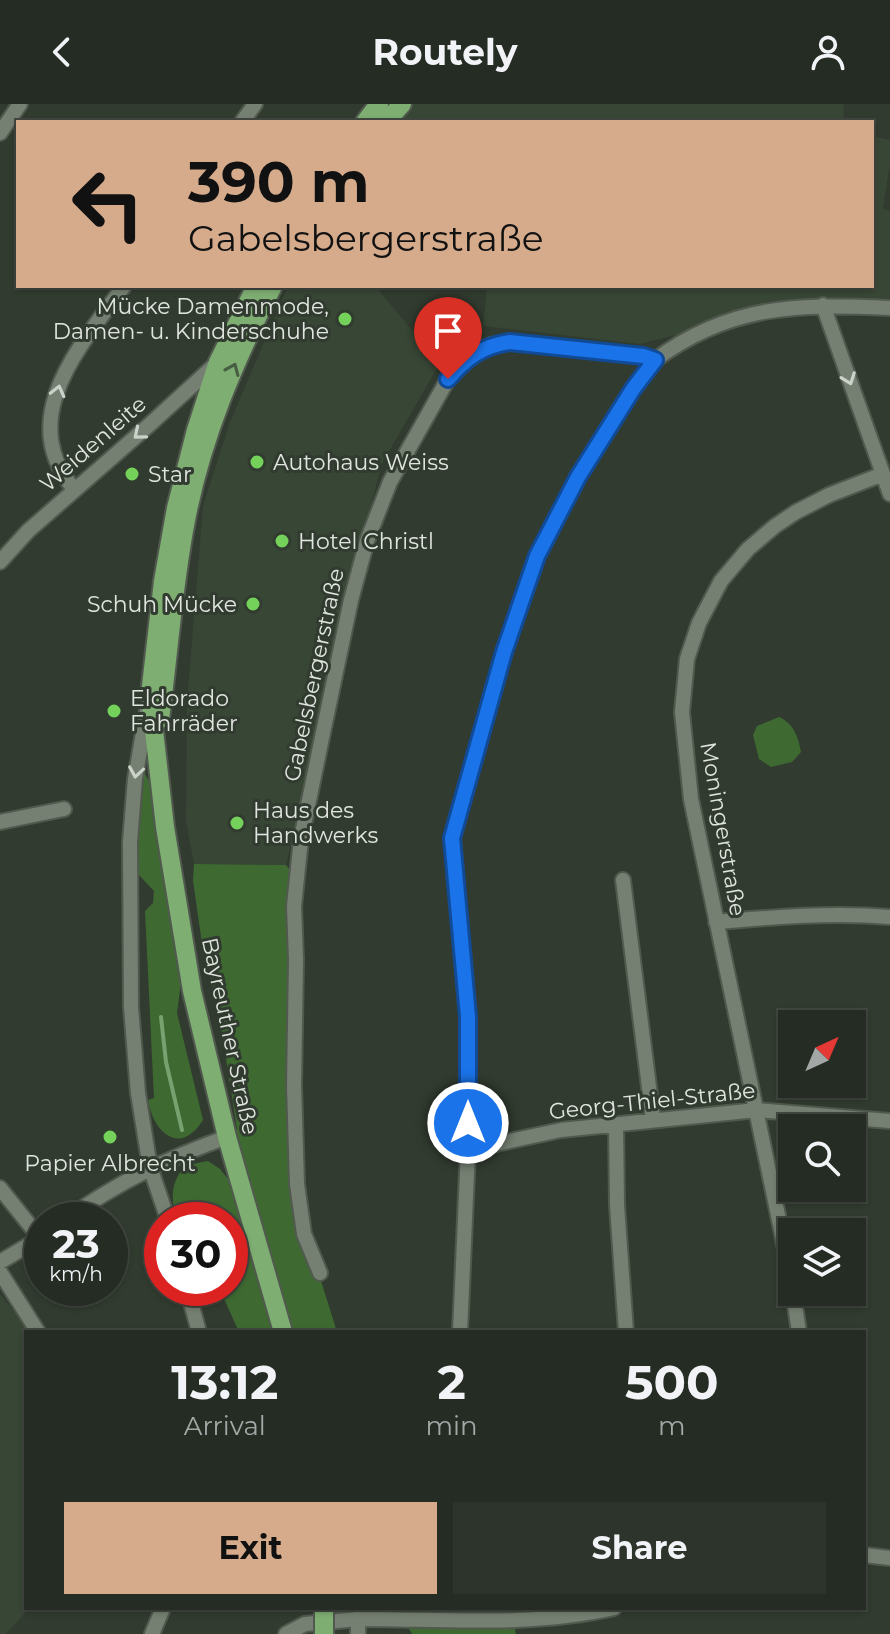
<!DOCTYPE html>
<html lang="en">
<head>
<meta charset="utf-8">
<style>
  body { margin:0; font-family:Montserrat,sans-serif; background:#2d342b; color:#f1f3f6; height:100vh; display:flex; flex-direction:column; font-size:30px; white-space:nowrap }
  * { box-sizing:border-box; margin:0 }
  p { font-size:26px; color:#a3a7a6 }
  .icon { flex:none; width:44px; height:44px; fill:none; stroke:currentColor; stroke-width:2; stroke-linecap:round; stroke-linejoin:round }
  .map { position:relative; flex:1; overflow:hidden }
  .drawer { position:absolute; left:24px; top:1226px; width:842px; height:280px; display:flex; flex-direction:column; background:#252c23; border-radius:0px; box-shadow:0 2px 6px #0004,0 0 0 2px #424841 }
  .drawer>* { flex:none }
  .banner { position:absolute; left:16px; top:16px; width:858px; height:168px; border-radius:0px; box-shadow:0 2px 6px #0004,0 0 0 2px #424841; background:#d6ab8b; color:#111; overflow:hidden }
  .needle { width:52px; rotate:44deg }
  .tools { position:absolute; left:778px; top:906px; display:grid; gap:16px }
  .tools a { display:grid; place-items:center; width:88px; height:88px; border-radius:0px; background:#252c23; box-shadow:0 2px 6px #0004,0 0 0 2px #424841; font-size:40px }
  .speed { position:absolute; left:24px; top:1098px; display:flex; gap:16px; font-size:40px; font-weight:700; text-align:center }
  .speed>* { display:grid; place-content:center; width:104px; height:104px; border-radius:50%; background:#252c23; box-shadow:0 2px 6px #0004,0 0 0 2px #424841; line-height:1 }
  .speed small { font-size:20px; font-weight:400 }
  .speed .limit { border:12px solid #d22; background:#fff; color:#111 }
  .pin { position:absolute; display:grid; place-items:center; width:68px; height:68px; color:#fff; margin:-82px -34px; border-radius:50% 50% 50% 0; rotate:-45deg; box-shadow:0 0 8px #0007 }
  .pin .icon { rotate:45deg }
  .me { position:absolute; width:88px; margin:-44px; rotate:0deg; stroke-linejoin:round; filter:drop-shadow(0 0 6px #0008) }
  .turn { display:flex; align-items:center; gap:28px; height:168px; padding:0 40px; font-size:36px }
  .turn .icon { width:104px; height:104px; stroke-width:2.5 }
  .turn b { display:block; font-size:56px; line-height:68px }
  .eta { display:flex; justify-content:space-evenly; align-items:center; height:136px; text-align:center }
  .eta b { font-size:48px; font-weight:700; line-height:56px }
  .cta { display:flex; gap:16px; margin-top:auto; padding:16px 40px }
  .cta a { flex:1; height:92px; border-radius:0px; background:#d6ab8b; color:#111; font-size:32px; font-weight:700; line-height:92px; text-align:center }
  .cta a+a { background:#2d342b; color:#f1f3f6 }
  header { display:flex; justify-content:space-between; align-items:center; height:104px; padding:0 40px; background:#252c23; font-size:36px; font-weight:700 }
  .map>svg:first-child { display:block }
  .built { fill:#384635 }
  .green { fill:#3e6a32 }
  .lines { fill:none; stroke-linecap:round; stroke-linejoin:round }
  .stream { stroke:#79a16f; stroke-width:4 }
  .minor-casing { stroke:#51594f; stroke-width:18 }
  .major-casing { stroke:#51594f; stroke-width:22 }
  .minor { stroke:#758072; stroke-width:14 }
  .major { stroke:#7eae72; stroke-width:18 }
  .major-bridge-casing { stroke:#51594f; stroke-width:22; stroke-linecap:butt }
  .major-bridge { stroke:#7eae72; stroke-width:18 }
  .oneway { stroke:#485e43 }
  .oneway2 { stroke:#cbd2c9 }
  .route-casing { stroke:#114b97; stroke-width:20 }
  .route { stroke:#1a73e8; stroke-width:14 }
  .poi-dot { fill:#74d25b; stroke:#313b2f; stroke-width:3 }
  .labels { text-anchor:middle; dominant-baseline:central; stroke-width:6; stroke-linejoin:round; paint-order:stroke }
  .poi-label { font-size:22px; fill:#e0e6df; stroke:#313b2f; text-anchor:start }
  .street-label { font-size:22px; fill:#e0e6df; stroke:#313b2f }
</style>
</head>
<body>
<header><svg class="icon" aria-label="back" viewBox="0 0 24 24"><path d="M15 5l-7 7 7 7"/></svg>Routely<svg class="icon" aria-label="person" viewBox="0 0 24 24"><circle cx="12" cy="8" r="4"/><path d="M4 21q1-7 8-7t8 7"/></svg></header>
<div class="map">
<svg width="890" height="1530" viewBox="0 0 890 1530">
  <rect width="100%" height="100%" fill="#313b2f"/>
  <path class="built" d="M413,0H844L843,18H400Z
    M872,32L890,36V60L883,105L890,107V196L811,195L730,207L680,230L640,240L483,222L487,182H872Z
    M288,182H375L440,259L381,361L286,761L194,760L186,717L187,598L203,402L230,318Z
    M0,1190L31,1228H26V1504H29L6,1530H0Z"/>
  <path class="green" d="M779,613C794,620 798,632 801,648L792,658L771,663L759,655L753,631L757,622Z
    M145,670L149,677L181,878L177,909L203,1016C180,1053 153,1028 148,996L154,994L145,807L153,799L154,787L139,771L136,732L141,674Z
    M194,760L286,761L297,774L298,1103L337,1228H283L227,1033L237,1025L217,896L204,853L193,777Z
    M208,1057L220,1065L232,1080L274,1228H239L221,1188L214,1184H230V1116H176C171,1095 170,1076 187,1061Z
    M407,1521L514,1522L516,1530H412Z"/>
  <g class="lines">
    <path class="stream" d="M161,913L166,958L182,1026"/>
    <g class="minor-casing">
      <path id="minor" d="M242,18L255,0
        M0,29L20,0
        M823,201L890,390
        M74,385C14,314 81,241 124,182
        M0,458L28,427L148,322L217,259
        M147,606L135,675L130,738L131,903L138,989L150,1063L168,1116
        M0,718L64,705
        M623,776L653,1015
        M716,818C774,813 832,808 890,813
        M616,1020L617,1101L626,1228
        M468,1046L561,1026L757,1006L890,1017
        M0,1084L40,1134
        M65,1116C118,1078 166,1055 227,1033
        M0,1158L42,1133
        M0,1168L38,1228
        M320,1169L304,1130L297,1080L294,982L296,856L294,802L301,735L324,624L351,496L367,437L390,378L448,275L475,248L491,241L510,238L643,252L655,256C730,200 800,200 890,204
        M792,1178L691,695L682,608L687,555L699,519L721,477L748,445L775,422L796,408L829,391L883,370
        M187,1184L199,1228
        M793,1188L799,1228
        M460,1228L468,1046V913L452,734L504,548L537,452L578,373L633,285L655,256
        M864,1451L890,1454
        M152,1530L163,1504
        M286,1530L305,1520L358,1515
        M358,1530V1515C442,1515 531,1523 614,1504"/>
    </g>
    <g class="major-casing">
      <path id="major" d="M365,18L379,0
        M386,18L402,0
        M256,182L218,258L196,326L176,404L163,477L150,591L165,723L192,887L227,1033L283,1228
        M160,615C169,549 173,482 186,416C202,333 235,256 273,182"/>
    </g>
    <use href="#minor" class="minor"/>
    <use href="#major" class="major"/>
    <g class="major-bridge-casing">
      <path id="major-bridge" d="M324,1530V1504"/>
    </g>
    <use href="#major-bridge" class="major-bridge"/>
  </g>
  <defs><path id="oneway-chevron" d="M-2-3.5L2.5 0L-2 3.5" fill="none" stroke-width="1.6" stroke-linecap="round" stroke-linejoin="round" transform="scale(2)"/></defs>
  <use class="oneway" href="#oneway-chevron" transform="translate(233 265) rotate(-67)"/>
  <g class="oneway2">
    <use href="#oneway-chevron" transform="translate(849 275) rotate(70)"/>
    <use href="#oneway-chevron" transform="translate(58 287) rotate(-76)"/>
    <use href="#oneway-chevron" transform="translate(139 330) rotate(140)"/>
    <use href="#oneway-chevron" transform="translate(136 668) rotate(99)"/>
  </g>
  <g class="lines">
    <g class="route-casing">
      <path id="route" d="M448,275C466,254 482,242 510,238L643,252L655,256L633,285L578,373L537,452L504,548L452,734L468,913V1019"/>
    </g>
    <use href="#route" class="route"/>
  </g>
  <g class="poi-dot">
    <circle cx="345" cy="215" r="8"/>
    <circle cx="257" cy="358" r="8"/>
    <circle cx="132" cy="370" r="8"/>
    <circle cx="282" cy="437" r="8"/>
    <circle cx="253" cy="500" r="8"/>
    <circle cx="114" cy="607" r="8"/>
    <circle cx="237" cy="719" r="8"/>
    <circle cx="110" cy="1033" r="8"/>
  </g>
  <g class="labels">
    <g class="poi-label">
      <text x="329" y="202" text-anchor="end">Mücke Damenmode,<tspan x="329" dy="25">Damen- u. Kinderschuhe</tspan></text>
      <text x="273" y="358">Autohaus Weiss</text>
      <text x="148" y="370">Star</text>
      <text x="298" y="437">Hotel Christl</text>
      <text x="237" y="500" text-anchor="end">Schuh Mücke</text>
      <text x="130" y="594">Eldorado<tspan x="130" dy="25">Fahrräder</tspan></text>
      <text x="253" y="706">Haus des<tspan x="253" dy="25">Handwerks</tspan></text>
      <text x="110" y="1059" text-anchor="middle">Papier Albrecht</text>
    </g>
    <g class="street-label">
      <text transform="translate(93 340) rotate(-41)">Weidenleite</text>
      <text transform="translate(314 571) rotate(-78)">Gabelsbergerstraße</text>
      <text transform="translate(723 725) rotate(80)">Moningerstraße</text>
      <text transform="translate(230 932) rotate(78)">Bayreuther Straße</text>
      <text transform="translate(652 997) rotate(-6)">Georg-Thiel-Straße</text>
    </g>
  </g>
</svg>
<div class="tools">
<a><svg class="needle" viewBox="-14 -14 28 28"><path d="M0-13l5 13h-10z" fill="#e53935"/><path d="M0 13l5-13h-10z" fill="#a3a7a6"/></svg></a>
<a><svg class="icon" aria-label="search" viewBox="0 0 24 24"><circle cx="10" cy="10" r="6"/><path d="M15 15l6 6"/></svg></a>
<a><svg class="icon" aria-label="layers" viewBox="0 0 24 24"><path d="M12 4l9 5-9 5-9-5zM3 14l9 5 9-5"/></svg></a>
</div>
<div class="speed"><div>23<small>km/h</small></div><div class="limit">30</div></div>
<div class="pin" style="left:448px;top:275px;background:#d93025"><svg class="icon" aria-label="arrive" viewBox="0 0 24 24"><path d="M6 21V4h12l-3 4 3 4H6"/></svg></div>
<svg class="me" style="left:468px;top:1019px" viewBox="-20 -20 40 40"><circle r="17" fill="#1a73e8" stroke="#fff" stroke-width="3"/><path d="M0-11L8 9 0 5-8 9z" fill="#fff"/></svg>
<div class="banner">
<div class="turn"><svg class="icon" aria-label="left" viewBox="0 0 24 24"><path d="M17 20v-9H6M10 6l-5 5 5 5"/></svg><div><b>390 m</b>Gabelsbergerstraße</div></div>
</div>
<section class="drawer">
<div class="eta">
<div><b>13:12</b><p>Arrival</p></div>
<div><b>2</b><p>min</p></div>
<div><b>500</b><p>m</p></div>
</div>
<div class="cta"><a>Exit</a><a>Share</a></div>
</section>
</div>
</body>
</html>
